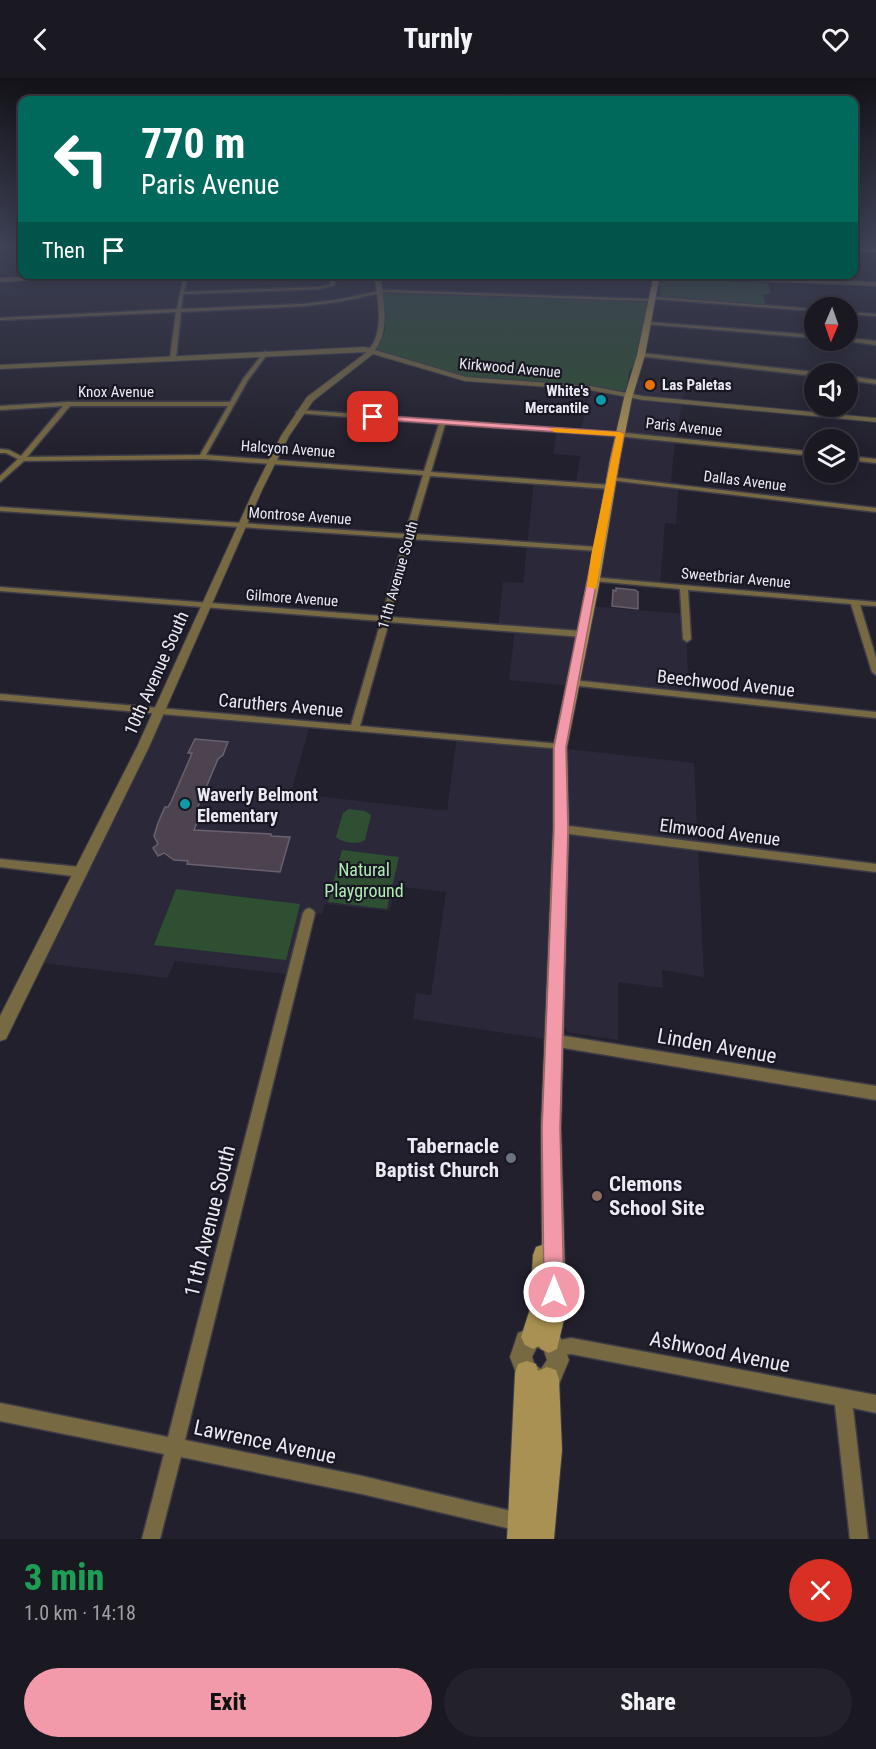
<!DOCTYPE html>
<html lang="en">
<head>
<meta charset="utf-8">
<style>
  body { margin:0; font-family:"Roboto Condensed",sans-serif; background:#23212a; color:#f1f3f6; height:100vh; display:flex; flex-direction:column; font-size:22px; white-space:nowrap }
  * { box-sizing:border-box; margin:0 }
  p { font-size:20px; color:#9fa0a5 }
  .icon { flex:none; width:33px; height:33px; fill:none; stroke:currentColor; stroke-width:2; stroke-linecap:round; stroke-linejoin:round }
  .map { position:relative; height:1461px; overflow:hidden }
  .side { display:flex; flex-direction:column; background:#1a1821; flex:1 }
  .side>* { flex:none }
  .guide { position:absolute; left:18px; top:18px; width:840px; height:183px; border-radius:12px; box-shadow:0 3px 15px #0003,0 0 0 2px #38373f; background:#00695c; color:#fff; overflow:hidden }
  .needle { width:39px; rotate:182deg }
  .controls { position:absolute; left:804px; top:219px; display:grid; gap:12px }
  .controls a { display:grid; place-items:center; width:54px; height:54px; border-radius:50%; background:#1a1821; box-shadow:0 3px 15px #0003,0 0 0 2px #38373f; font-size:30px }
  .pin { position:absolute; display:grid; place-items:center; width:51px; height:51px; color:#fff; margin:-26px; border-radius:12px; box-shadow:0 3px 9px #0006 }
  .me { position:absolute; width:66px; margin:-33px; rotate:0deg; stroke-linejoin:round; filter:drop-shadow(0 0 4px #0008) }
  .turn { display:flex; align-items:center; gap:21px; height:126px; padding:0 24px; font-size:27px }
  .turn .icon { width:78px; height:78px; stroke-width:2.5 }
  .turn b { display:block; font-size:42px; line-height:51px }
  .then { display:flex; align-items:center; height:57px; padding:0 24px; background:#0003; gap:12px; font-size:22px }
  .round { display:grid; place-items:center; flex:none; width:63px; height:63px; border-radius:32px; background:#23212a }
  .overview { display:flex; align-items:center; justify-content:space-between; height:102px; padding:0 24px }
  h1 { font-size:36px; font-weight:800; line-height:45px; color:#1e9e55 }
  .cta { display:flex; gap:12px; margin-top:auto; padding:12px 24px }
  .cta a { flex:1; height:69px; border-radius:36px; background:#f39aaa; color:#111; font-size:24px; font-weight:800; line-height:69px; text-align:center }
  .cta a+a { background:#23212a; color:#f1f3f6 }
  header { display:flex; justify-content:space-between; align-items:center; height:78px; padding:0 24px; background:#1a1821; font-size:27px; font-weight:800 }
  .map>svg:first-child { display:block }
  .built { fill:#2b283a }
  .green { fill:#2e4f32 }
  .building { fill:#4d434f; stroke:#6a606d; stroke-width:1.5 }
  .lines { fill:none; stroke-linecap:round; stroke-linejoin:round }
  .minor-casing { stroke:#3e3c48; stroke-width:3 }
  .tertiary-casing { stroke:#3e3c48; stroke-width:2 }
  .secondary-casing { stroke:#3e3c48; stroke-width:2 }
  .motorway-casing { stroke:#3e3c48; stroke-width:2 }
  .minor { fill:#776942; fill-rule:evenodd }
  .tertiary { fill:#776942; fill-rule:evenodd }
  .secondary { fill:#a89152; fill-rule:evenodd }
  .motorway { fill:#f0cd65; fill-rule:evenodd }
  .route { fill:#f39aaa; stroke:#9e646e; stroke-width:1.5 }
  .slow { fill:#f59e0b }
  .food-dot { fill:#e8710a; stroke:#181722; stroke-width:2 }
  .culture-dot { fill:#0f9aa8; stroke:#181722; stroke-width:2 }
  .worship-dot { fill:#6b7280; stroke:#181722; stroke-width:2 }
  .education-dot { fill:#8d6e63; stroke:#181722; stroke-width:2 }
  .labels { text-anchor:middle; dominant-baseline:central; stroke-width:4.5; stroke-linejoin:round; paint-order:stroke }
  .far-street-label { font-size:15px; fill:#ebeaf3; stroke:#181722 }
  .far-poi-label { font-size:15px; font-weight:bold; fill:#ebeaf3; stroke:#181722; text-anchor:start }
  .street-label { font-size:18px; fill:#ebeaf3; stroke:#181722 }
  .poi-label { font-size:18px; font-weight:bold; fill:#ebeaf3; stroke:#181722; text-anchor:start }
  .park-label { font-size:18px; fill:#afecb4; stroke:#181722 }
  .near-street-label { font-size:21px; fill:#ebeaf3; stroke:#181722 }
  .near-poi-label { font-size:21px; font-weight:bold; fill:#ebeaf3; stroke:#181722; text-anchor:end }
</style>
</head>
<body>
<header><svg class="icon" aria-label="back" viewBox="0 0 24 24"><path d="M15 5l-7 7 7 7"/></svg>Turnly<svg class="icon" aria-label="heart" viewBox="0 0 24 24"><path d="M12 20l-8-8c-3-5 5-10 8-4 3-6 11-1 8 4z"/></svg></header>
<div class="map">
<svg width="876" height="1461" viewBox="0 0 876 1461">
  <rect width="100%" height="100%" fill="#22202c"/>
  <path class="built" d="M635,302L684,306L685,309L675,365L671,404L679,405L676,446L665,445L660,507L594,501L589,528L685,536L689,617L574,605L573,608L509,602L515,551L498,550L503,504L523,505L534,403L576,406L580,378L553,376L557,352L581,353L590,310L629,317Z
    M158,634L310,646L291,715L437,732H447L457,659L694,685L704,899L662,892L663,910L618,904V962L567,954V951L553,948L552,962L413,941L416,915L431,917L446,814L395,808L390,833L325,826L322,836L309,835L294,897L175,883L167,900L35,884Z"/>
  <path class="green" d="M669,201L768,205L771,216H763L766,228L660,219V204Z
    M381,213L648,223L637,280L629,295L626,314L597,309L463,299L376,271L385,253Z
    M349,731L365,733L371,737L365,762C357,767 343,765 336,759L343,735Z
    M342,772L399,779L387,831L328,824Z
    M176,811L300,826L286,882L154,867Z"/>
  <path class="building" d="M616,510L635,512L638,514V531L612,528L613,512L616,513Z
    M195,661L228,664L223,677L218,681L197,731L202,732L194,752L271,756V758L290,759L280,794L187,786L188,783L174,782L164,775L158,778L153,770L158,766L154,758L158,745L165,729H168L171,724L190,680L192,675H188Z"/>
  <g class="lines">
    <g class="minor-casing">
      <path id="minor" d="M148,196H152V197L150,198Z
        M184,196H188L184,214L320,209L331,206L330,196H334L335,207L320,211L183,216L181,231L304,226L337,222L385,212L648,221L656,219L814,231V233L656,221L648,223L385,214L337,224L304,228L181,234L176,280L173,282L170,280L176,234L0,242V240L177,231Z
        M848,234L876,236V238L848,236Z
        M648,244L814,257V260L646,246Z
        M848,260L876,263V267L846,263Z
        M265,273L268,275L248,302L206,377L424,393L439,346L297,335L296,334L299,332L626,355L814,374V378L626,359L445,346L431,394L610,407L613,409L610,411L430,398L413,456L598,469L602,471L598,473L411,461L390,539L582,553L586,556L582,559L389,544L360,648L560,666L565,669L563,671L0,622V616L351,647L381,543L0,513V509L382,538L404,460L0,433V429L405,456L423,397L202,381L24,383L0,404V398L18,381L6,375H0V371L9,372L21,378L63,328L0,332V328L68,324H230L243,301ZM70,328H228L200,377L27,379Z
        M641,275L814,294L816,296L814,298L639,278Z
        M848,298L876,302V306L848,302Z
        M848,378L876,381V385L848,382Z
        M611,399L876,430V434L609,402V400Z
        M591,499L876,524V528L860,527L876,580V597L872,594L851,526L688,512L691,561L687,564L683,561L680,511L594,503L590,501Z
        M573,602L876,634V640L570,607L568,605L570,603Z
        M561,747L876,786V794L561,755L557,754L556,751L557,748Z
        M0,781L80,789L84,791L86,794L84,797L80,799L0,789Z
        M309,830L313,832L315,835L185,1362L362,1398L520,1435L527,1437L529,1444L527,1451L520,1453L362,1416L181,1379L160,1461H142L164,1376L0,1343V1325L168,1359L303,835L305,832Z
        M552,956L876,1008V1022L552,968L547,966L545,962L547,958Z
        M571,1260L876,1317V1335L853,1330L868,1461H850L835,1327L571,1276L555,1278L549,1276L547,1270L549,1264Z"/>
    </g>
    <g class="tertiary-casing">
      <path id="tertiary" d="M98,196H157L0,204V200Z
        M374,196H380C383,222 391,250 375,272L466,299L590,308L643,318L876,340V344L643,322L590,312L465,303L373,276L313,323L289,358L262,412L149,669L6,961L0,963V938L137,669L254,412L281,358L307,319L367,274L0,291V287L364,269L370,270C385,250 377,221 374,196Z
        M598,196H661L876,204V208Z
        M538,1247L560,1258L569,1282L559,1306L540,1313L519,1303L510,1279L518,1255ZM537,1269L544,1273L547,1282L541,1291L535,1287L532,1279Z"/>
    </g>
    <g class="secondary-casing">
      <path id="secondary" d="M654,196H660L645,277L632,320L620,381L599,507L567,669L569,751L561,1050L566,1233L557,1271L549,1275L541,1271L539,1268L533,1271L525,1267L521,1259L530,1231L533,1177L536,1169L542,1167L541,1050L553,751V669L587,507L610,381L624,320L637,277Z
        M527,1283L536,1286L538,1293L547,1289L556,1292L559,1301L562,1372L554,1461H507L515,1295L518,1286Z"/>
    </g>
    <g class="motorway-casing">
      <path id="motorway" d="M854,170H876V174H854Z"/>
    </g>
    <use href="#minor" class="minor"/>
    <use href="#tertiary" class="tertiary"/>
    <use href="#secondary" class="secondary"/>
    <use href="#motorway" class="motorway"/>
  </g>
  <linearGradient id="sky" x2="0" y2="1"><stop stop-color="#131218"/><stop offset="0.45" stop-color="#3e4256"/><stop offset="1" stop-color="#3e4256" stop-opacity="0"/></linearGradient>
  <rect width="876" height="374" fill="url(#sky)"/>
  <path class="route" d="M373,337L620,354L624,356L566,669L568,751L560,1050L564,1214L561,1221L554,1225L547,1221L544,1214L542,1050L554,751V669L616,358L371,341L369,339Z"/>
  <path class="slow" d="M551,350L620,354L624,356L596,511L587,509L591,478L616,358L554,354L550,351Z"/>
  <circle class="food-dot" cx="650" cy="307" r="6"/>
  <g class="culture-dot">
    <circle cx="601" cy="322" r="6"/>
    <circle cx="185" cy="726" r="6"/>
  </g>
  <circle class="worship-dot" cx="511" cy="1080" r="6"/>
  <circle class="education-dot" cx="597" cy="1118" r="6"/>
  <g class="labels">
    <g class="far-street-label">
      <text transform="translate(510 290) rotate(5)">Kirkwood Avenue</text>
      <text x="116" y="314">Knox Avenue</text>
      <text transform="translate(684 349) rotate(6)">Paris Avenue</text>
      <text transform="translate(288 371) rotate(4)">Halcyon Avenue</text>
      <text transform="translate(745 403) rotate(7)">Dallas Avenue</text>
      <text transform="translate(300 438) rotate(4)">Montrose Avenue</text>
      <text transform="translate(398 497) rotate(-74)">11th Avenue South</text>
      <text transform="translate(736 500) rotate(5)">Sweetbriar Avenue</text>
      <text transform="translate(292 520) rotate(4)">Gilmore Avenue</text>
    </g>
    <g class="far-poi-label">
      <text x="662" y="307">Las Paletas</text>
      <text x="589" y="313" text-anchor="end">White's<tspan x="589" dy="17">Mercantile</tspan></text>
    </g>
    <g class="street-label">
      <text transform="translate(156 595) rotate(-66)">10th Avenue South</text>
      <text transform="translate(726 605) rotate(6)">Beechwood Avenue</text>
      <text transform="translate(281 627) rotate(5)">Caruthers Avenue</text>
      <text transform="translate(720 754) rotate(7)">Elmwood Avenue</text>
    </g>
    <g class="poi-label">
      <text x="197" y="716">Waverly Belmont<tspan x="197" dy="21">Elementary</tspan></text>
    </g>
    <g class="park-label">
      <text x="364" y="791">Natural<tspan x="364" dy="21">Playground</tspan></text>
    </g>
    <g class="near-street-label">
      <text transform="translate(717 968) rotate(10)">Linden Avenue</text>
      <text transform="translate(210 1143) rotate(-76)">11th Avenue South</text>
      <text transform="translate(720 1274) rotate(11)">Ashwood Avenue</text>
      <text transform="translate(265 1364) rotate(12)">Lawrence Avenue</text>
    </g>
    <g class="near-poi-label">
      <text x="499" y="1068">Tabernacle<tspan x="499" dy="24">Baptist Church</tspan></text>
      <text x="609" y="1106" text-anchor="start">Clemons<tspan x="609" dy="24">School Site</tspan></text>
    </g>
  </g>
</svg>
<div class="controls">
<a><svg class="needle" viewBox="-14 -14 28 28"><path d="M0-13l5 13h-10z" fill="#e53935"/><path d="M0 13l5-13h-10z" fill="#9fa0a5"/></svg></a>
<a><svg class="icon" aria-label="sound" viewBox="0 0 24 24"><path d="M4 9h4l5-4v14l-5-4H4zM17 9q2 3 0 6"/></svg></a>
<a><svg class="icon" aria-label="layers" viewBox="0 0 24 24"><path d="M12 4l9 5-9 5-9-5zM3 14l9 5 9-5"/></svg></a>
</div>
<div class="pin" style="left:373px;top:339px;background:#d93025"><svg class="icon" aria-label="arrive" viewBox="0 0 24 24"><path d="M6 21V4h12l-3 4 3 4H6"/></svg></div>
<svg class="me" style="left:554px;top:1214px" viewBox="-20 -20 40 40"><circle r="17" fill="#f39aaa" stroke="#fff" stroke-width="3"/><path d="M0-11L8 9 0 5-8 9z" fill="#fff"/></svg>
<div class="guide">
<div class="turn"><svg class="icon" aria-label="left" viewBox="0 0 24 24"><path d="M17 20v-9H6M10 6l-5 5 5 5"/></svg><div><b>770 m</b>Paris Avenue</div></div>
<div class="then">Then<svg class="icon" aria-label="arrive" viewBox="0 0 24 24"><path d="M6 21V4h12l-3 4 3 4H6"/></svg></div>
</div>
</div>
<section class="side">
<div class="overview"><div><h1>3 min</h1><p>1.0 km · 14:18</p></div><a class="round" style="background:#d93025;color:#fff"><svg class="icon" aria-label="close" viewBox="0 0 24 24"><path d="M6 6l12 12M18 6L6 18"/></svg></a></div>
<div class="cta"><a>Exit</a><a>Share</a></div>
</section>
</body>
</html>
